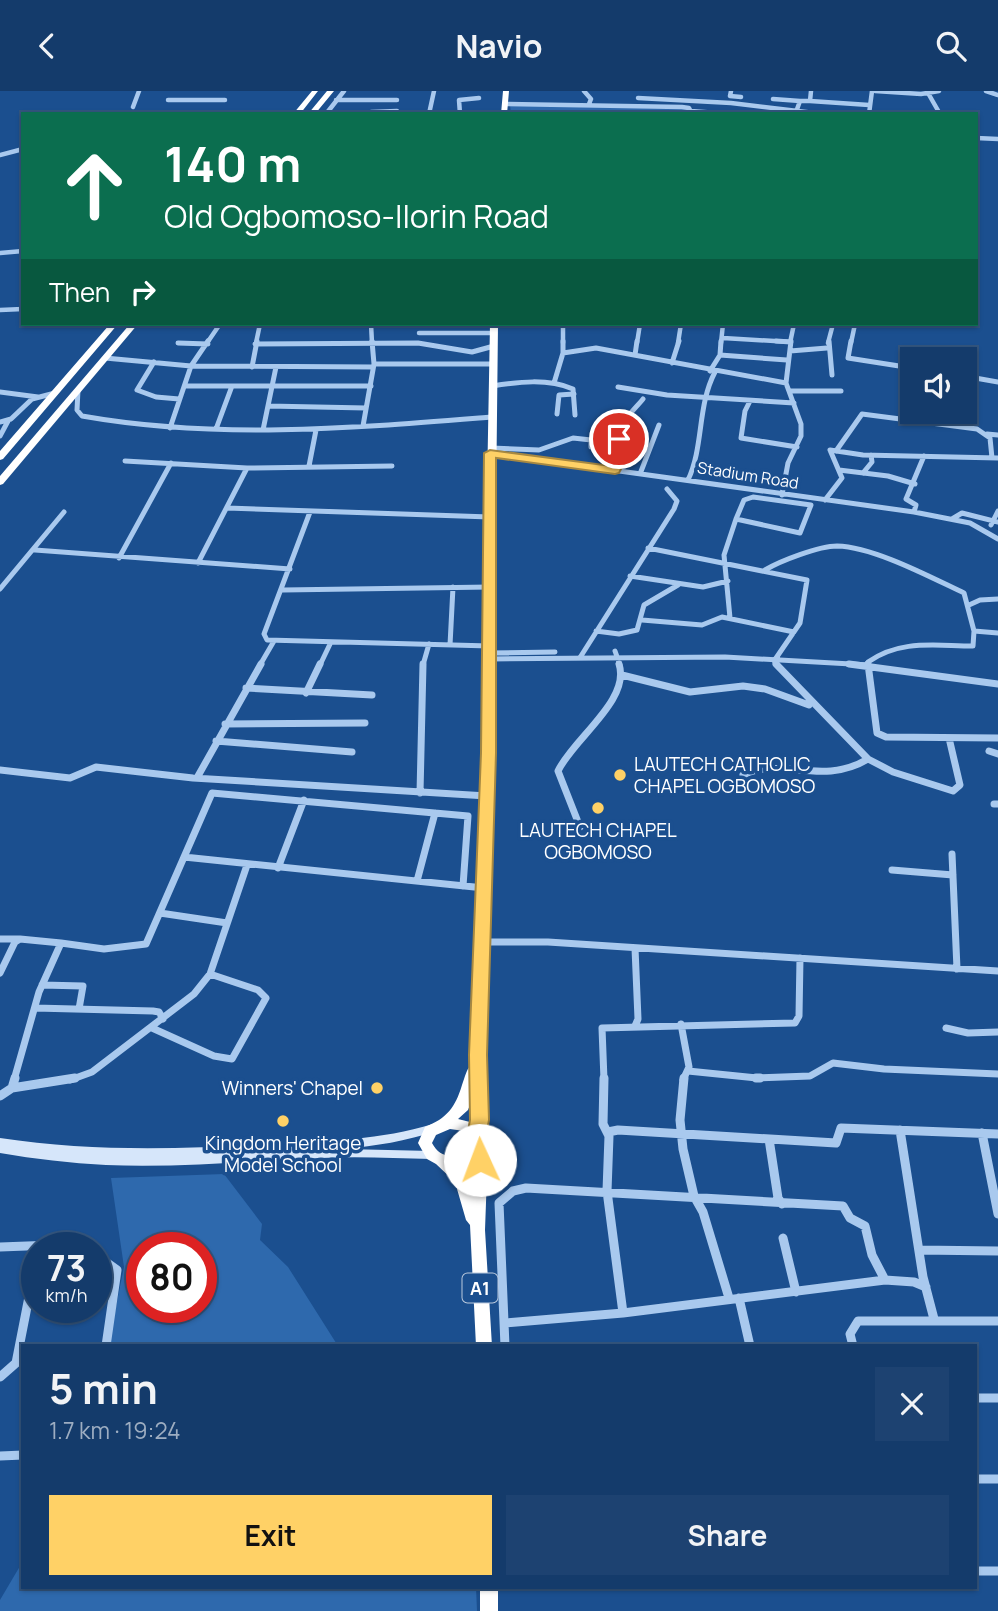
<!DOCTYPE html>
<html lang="en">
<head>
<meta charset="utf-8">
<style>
  body { margin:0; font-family:Manrope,sans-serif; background:#1d4271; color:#f1f3f6; height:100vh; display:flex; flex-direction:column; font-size:26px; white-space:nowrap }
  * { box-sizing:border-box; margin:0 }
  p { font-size:23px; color:#9dadc1 }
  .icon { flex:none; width:38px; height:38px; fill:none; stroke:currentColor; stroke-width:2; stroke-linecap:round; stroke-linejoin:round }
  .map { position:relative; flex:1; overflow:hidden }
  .panel { position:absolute; left:21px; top:1253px; width:956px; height:245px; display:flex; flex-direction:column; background:#143b6b; border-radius:0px; box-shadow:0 2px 5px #0004,0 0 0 2px #33557e }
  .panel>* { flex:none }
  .banner { position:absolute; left:21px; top:21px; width:957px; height:214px; border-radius:0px; box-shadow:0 2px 5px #0004,0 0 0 2px #33557e; background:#0b6e4f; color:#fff; overflow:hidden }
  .buttons { position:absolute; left:900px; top:256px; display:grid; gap:14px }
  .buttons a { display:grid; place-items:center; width:77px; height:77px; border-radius:0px; background:#143b6b; box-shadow:0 2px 5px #0004,0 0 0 2px #33557e; font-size:35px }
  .speed { position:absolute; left:21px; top:1141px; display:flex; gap:14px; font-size:35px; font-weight:700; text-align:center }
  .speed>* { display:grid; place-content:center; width:91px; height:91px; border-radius:50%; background:#143b6b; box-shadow:0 2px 5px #0004,0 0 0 2px #33557e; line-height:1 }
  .speed small { font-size:18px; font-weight:400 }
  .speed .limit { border:10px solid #d22; background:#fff; color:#111 }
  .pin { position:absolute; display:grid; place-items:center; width:60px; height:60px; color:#fff; margin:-30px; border:4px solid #fff; border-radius:50%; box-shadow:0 2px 7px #0007 }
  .me { position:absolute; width:77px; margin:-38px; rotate:358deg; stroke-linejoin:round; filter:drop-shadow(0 0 5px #0008) }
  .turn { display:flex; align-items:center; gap:24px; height:147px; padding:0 28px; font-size:32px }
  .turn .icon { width:91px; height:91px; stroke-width:2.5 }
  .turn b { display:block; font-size:49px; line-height:60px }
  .then { display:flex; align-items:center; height:66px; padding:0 28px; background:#0003; gap:14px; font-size:26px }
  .round { display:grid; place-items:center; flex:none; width:74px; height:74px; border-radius:0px; background:#1d4271 }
  .head { display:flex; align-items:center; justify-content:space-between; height:119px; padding:0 28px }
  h1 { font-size:42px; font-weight:700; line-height:52px }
  .action { display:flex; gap:14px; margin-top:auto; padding:14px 28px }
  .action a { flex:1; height:80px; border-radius:0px; background:#ffd166; color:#111; font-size:28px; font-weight:700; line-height:80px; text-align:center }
  .action a+a { background:#1d4271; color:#f1f3f6 }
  header { display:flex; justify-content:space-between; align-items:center; height:91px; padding:0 28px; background:#143b6b; font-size:32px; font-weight:700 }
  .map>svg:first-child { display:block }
  .green { fill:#2e69ad; fill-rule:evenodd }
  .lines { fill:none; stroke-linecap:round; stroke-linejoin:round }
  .street-far3 { stroke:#a9c9ee; stroke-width:4.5 }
  .street-far2 { stroke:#a9c9ee; stroke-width:5 }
  .street-far1 { stroke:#a9c9ee; stroke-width:7 }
  .street { stroke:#a9c9ee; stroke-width:9 }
  .secondary { fill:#d6e6fa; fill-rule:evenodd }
  .highway { fill:#fff; fill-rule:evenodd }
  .route { fill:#ffd166; stroke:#a68842; stroke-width:2 }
  .poi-dot { fill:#ffd166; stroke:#1b4f8f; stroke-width:2.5 }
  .labels { text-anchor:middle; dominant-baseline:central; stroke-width:7; stroke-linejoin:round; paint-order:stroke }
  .far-street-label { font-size:16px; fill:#fff; stroke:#1b4f8f }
  .shield { fill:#1b4f8f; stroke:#bbcadd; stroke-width:2 }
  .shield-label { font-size:18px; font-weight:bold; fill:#fff }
  .poi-label { font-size:19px; fill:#fff; stroke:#1b4f8f }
</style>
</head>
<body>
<header><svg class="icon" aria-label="back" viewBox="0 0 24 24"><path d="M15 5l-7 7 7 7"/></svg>Navio<svg class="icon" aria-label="search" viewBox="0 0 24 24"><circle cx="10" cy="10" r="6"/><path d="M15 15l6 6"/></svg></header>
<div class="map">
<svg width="998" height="1520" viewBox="0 0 998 1520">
  <rect width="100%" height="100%" fill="#1b4f8f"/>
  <path class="green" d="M510,14L687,18L690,23H511Z
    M224,1083L262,1133L260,1149L288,1176L338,1255H108L124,1176L111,1087ZM142,1157H201V1216H142Z
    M23,1470V1496H476L477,1520H0V1509Z"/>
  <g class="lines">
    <path class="street-far3" d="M584,0L591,8L589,13
      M731,0L730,5L741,6
      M875,0L921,3L939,0
      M986,0L998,4
      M928,2L940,23
      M638,7L731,12L823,23
      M773,8L800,10
      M168,9H225
      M336,9H397
      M810,10L869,14
      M505,13L682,16L689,17L692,23
      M133,16L139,0
      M691,20L730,23
      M371,21L397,20
      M796,21L800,10H810L811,0
      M326,23L344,0
      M429,23L434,0
      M460,23L459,9L479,7
      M869,23L872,0
      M976,47L998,48
      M0,64L23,58
      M0,162L23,160
      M0,219L23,218
      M260,233H326
      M371,233L372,252
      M563,233V252
      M794,234L833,233
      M419,242H494
      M723,247L791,251
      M207,252L220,233
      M256,252L260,233
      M637,252L640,233
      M678,252L681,233
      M721,252L723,233
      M790,252L794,233
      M828,252L833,233
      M851,252L855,233"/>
    <path class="street-far2" d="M776,250L791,251
      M829,250L832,284
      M851,250L848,267L912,277
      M178,252L208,253
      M255,253L418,252L472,261L494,255
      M790,260L827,257
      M563,262L596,257L786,292
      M635,264L637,250
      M720,264L787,269
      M105,267L191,275L373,276
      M154,271L137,299L156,306L179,308
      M672,272L679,250
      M374,273H493
      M252,276L257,250
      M710,280L720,264L721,250
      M964,285L998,291
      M554,292L563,262V250
      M186,295H371
      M492,295C519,291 547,287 573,298L575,324
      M618,296L667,304L794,312
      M78,299L77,319L82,325C218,349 354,337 491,326
      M791,300H841
      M0,301L38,306
      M750,310L745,320L741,347L797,356
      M268,315L366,317
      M557,323L559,304L574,303
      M0,331L11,328L32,308L55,302
      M363,335L374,273L372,250
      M170,337L191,275L208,250
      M216,338L232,295
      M263,339L276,276
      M987,343L998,344
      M0,345L8,330
      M491,357L539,359L573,347L591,349V356
      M830,359L863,364L998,367
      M836,360L862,323L977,338L990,347L992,367
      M490,362L914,421L970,432L998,448
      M125,370L247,377L392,375
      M309,375L316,339
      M839,379L888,385L915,393
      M615,380C625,366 616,357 620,341C623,328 635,318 643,308
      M863,382L872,371L871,364
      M640,383L659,334
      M688,389C704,355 697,315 715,281
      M782,404L788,372L801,345V333L786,292L791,250
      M753,406L811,414L800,442L736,428L744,409Z
      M825,409L842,387L830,359
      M227,417L490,426
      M310,421L264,543L267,549L490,555
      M914,421L916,414L906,408L924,365
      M952,428L962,422L998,431
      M991,434L998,420
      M648,457L807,489L800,532L774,570L778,574
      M35,459L290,478
      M119,467L171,372
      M198,472L247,377
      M765,479C780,470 819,455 837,455C874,456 930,486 964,502L974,540L998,542
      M630,485L703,496L728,490
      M0,498L64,421
      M283,499L490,496
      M969,514L980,509L998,508
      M730,527L724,464L736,428
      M642,529L702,534L722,526L794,541
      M596,540L619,543L637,539L644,514L678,494
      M450,554L453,496
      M615,560L620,574
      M489,562L555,561
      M581,565L674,418L677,410L667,398
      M489,568L725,566L869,574
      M260,574L274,550
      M320,574L331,551
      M423,574L429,553
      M868,574V571C901,548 935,555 973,555L974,540"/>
    <path class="street-far1" d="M776,573L868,668L893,681L953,700L960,694L949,647
      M849,573L998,593
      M868,573L877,642L886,646L998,647
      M622,584L690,601L743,595L765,598L809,614
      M246,597L372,604
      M306,602L320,573
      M225,633L365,632
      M216,650L352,661
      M989,660L998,663
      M0,679L70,687L96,676L193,687L487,705
      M743,684C781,665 821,696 868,668
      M198,685L261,573
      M420,702L423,573
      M994,713H998
      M580,736L558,680C573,648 631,609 619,573
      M952,763L957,878
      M184,766L484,797
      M278,777L304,709
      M892,779L953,784
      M417,790L435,722
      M160,822L227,832
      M0,848H20
      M482,851H548L998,880
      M635,857L638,928L635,935
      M0,882L15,851L20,848L61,852
      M42,894L83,895L79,918
      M35,917L153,920L159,921L163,928
      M681,933L689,976L683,989
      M152,937L214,965L232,968L266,907L258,899L210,883
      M946,937L968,942L998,941
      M688,980L757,987L810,985L833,972L884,978L998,983
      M14,989L39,901L61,852L104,858L146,853L212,702L468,725L463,795
      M70,989L92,981L194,903L210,883L247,774
      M604,989L602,937L795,932L799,925L800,867"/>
    <path class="street" d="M604,987L603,1033L609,1045L607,1100L623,1222
      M684,987L680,1029L683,1058L694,1105L703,1121L729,1207
      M756,987H760
      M12,997L75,987
      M0,1005L12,997L15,987
      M900,1039L923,1186L934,1228
      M608,1041L618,1039L836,1052L841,1037L998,1043
      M982,1042L998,1123
      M769,1048L778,1107L782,1113
      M783,1147L796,1201
      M0,1156L80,1153L87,1157
      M919,1159L998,1160
      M96,1164L117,1179L106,1255
      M739,1207L750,1255
      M504,1232L623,1222L885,1189L914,1191L926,1196
      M505,1255L499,1112L513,1100L526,1097L843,1115L850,1127L865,1135L872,1164L885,1189
      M853,1255L850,1243L858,1230H998
      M0,1286L16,1272L37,1165
      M975,1307H998
      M0,1365L23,1364
      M975,1388H998
      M975,1480H998"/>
    <path class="secondary" d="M433,1033L437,1034L439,1037L437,1040C406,1050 376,1055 344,1058L432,1060L436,1061L438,1064L436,1067L432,1068C395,1067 357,1065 320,1067C249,1070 177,1077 106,1074C70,1072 35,1068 0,1062V1047C91,1061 182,1058 274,1053C328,1050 381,1049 433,1033Z"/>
    <path class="highway" d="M312,0H318L300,23H293Z
      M327,0H334L315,23H308Z
      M503,0H509L507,23H501Z
      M110,233H118L3,368L0,369V360Z
      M130,233H138L3,393L0,394V385Z
      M490,233H498L492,781L485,964L487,1011L483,1046L487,1084L485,1139L492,1255H476L470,1134L466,1129L455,1091L436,1073L427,1068L418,1052L425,1036C447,1027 455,1017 462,994C465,986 466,979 471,974L480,781ZM473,1006L470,1031L458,1028L468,1019ZM450,1038L464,1040L470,1049C462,1068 442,1071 432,1052L436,1044ZM471,1069L472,1097L467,1084L456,1075Z
      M480,1496H498V1520H480Z"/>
  </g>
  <path class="route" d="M619,345L625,348L630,361L619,382L615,383L496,367V662L487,964L489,1029L486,1045L489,1069L480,1076L470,1069L467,1045L470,1029L469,964L481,662L484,362L490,359L611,375L618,361L613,348Z"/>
  <g class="poi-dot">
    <circle cx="620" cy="684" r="7"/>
    <circle cx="598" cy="717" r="7"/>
    <circle cx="377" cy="997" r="7"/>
    <circle cx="283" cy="1030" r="7"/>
  </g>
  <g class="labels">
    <g class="far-street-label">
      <text transform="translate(748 384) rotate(9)">Stadium Road</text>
    </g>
    <rect class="shield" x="462.5" y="1182.5" width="35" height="29" rx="5"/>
    <g class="shield-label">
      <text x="480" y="1197">A1</text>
    </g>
    <g class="poi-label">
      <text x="634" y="673" text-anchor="start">LAUTECH CATHOLIC<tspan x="634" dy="22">CHAPEL OGBOMOSO</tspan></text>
      <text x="598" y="739">LAUTECH CHAPEL<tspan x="598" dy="22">OGBOMOSO</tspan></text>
      <text x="363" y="997" text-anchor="end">Winners' Chapel</text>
      <text x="283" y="1052">Kingdom Heritage<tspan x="283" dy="22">Model School</tspan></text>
    </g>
  </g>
</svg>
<div class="buttons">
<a><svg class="icon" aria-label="sound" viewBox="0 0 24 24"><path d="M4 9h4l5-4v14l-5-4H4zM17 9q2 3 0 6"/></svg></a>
</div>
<div class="speed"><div>73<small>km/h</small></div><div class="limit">80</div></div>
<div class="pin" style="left:619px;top:348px;background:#d93025"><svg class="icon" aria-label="arrive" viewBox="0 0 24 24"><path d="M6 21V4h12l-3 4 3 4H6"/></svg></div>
<svg class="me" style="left:480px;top:1069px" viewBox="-20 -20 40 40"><circle r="19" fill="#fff"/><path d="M0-13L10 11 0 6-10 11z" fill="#ffd166"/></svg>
<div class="banner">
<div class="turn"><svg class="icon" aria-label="ahead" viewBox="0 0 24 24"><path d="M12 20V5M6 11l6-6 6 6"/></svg><div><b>140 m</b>Old Ogbomoso-Ilorin Road</div></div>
<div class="then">Then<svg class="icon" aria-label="right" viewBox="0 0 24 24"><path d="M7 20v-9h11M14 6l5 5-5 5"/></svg></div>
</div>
<section class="panel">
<div class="head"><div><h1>5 min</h1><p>1.7 km · 19:24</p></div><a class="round"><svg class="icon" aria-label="close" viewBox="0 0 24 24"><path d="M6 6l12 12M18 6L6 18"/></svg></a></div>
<div class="action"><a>Exit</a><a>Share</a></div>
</section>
</div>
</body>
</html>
